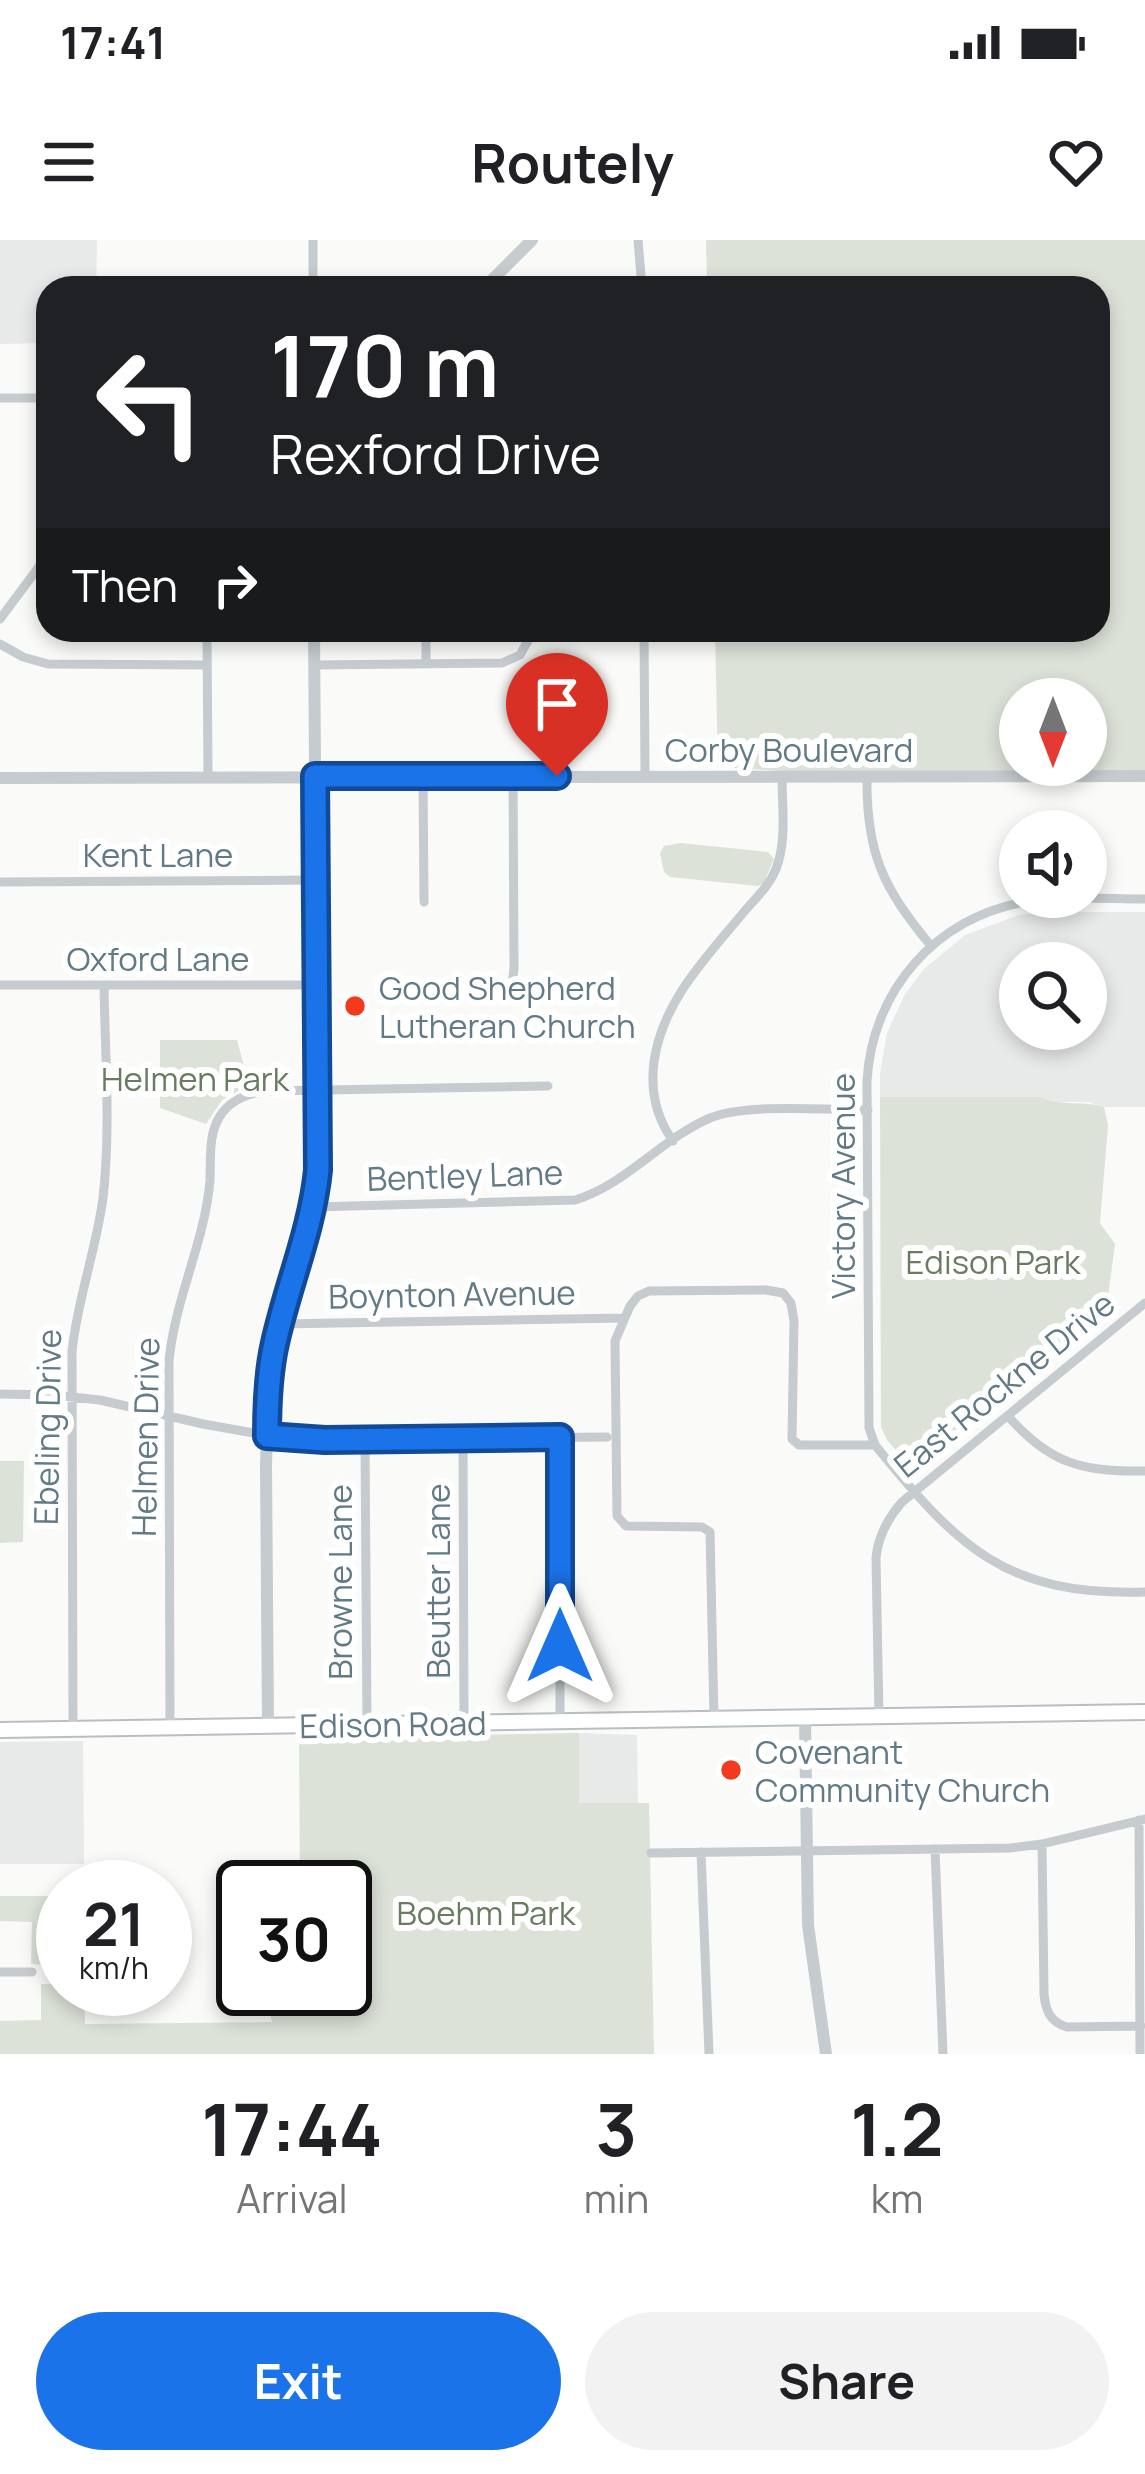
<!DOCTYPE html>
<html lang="en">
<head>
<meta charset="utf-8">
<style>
  body { margin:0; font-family:Manrope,sans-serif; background:#f2f2f2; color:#202124; height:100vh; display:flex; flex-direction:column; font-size:45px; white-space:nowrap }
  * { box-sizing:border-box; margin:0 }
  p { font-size:39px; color:#757577 }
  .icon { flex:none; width:66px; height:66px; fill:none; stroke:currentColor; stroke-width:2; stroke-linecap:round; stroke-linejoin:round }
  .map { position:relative; height:1814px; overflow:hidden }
  .drawer { display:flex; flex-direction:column; background:#fff; flex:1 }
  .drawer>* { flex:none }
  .hud { position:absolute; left:36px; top:36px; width:1074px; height:366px; border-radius:36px; box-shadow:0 6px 18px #0003; background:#202124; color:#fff; overflow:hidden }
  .needle { width:78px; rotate:180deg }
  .controls { position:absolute; left:999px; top:438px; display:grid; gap:24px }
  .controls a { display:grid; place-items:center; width:108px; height:108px; border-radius:50%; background:#fff; box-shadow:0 6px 18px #0003; font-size:60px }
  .speed { position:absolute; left:36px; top:1620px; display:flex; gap:24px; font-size:60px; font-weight:700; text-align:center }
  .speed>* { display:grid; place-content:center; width:156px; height:156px; border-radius:50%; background:#fff; box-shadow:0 6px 18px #0003; line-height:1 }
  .speed small { font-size:30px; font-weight:400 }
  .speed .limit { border:6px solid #111; border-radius:18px; background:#fff; color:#111 }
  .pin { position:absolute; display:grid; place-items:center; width:102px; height:102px; color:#fff; margin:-123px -51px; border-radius:50% 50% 50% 0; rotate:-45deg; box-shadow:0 0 12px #0007 }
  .pin .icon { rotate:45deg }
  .me { position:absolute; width:132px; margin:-66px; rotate:0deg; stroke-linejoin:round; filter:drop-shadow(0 0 9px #0008) }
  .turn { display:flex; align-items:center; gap:42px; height:252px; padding:0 36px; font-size:54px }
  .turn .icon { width:156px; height:156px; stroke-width:2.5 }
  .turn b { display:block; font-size:84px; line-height:102px }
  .then { display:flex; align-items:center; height:114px; padding:0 36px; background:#0003; gap:24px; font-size:45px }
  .eta { display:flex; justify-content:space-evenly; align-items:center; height:204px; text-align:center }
  .eta b { font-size:72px; font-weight:700; line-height:84px }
  .cta { display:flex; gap:24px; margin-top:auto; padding:24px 36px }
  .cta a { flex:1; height:138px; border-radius:72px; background:#1a73e8; color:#fff; font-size:48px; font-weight:700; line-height:138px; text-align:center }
  .cta a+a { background:#f2f2f2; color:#202124 }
  .status { display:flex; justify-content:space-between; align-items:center; height:84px; padding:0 60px; background:#fff; direction:ltr }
  .status svg { height:33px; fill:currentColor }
  header { display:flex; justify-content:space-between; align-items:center; height:156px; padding:0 36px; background:#fff; font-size:54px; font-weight:700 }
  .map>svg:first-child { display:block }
  .built { fill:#e8eae9; fill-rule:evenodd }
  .green { fill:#dce2d8; fill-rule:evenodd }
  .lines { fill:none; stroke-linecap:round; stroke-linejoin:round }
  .secondary-casing { stroke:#b7bfc3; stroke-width:18 }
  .minor { stroke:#c5cbce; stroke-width:9 }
  .tertiary { stroke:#c5cbce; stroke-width:12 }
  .secondary { stroke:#fff; stroke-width:14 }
  .route-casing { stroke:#114b97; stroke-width:30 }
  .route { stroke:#1a73e8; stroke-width:21 }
  .poi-dot { fill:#f33a1e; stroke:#fff; stroke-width:4.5 }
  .labels { text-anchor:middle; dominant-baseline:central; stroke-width:12; stroke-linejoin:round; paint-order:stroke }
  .street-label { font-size:33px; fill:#627a85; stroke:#fff }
  .poi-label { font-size:33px; fill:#627a85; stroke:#fff; text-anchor:start }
  .park-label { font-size:33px; fill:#697c62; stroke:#fff }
</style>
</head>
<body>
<div class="status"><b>17:41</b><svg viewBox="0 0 49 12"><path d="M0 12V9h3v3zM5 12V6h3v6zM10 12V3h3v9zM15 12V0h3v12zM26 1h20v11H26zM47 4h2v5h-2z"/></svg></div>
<header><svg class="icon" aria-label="menu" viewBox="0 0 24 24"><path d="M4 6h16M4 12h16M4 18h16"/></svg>Routely<svg class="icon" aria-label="heart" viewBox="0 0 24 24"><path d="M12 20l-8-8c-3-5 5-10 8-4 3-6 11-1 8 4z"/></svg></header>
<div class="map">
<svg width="1145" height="1814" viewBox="0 0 1145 1814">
  <rect width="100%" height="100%" fill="#fafaf8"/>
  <path class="built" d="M0,0H97L96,48H48V103L0,104Z
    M1050,672H1145V867H1104L1088,862H1047L1040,857H880V834L887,793L905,754L924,729L965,695L1019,675ZM1020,723H1086V789H1020Z
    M579,1493L637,1495L638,1563L579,1564Z
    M83,1501L84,1624H0V1502Z"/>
  <path class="green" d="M706,0H1145V530L782,531L718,527L715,390H1098V48H707ZM1020,459H1086V525H1020Z
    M680,603L768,612L774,619L763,644L757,646L670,637L664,632L660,613L664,606Z
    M160,800H237L249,845L222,860L206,884L160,868Z
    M880,857H1040C1059,867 1083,860 1104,867L1108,885L1100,983L1115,1004L1105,1079L916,1234L887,1200L881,1187Z
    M0,1221H24L23,1302L0,1303Z
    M579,1493V1563H649L654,1814H0V1781L41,1780V1744H63V1749H84L85,1784L272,1782L264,1749H345V1647H300L299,1498Z
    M0,1656H63V1722L57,1726L31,1724L32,1682L0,1681Z"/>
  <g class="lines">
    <g class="secondary-casing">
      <path id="secondary" d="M0,1490L1145,1472"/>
    </g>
    <path class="minor" d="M313,0V48
      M638,0L642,48
      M0,158H48
      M0,379L38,328L48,309
      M207,390L208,537
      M426,390V424
      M644,390L645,535
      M0,404L23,417L48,424L207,425
      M314,425L502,423L520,415L534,390
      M423,536L424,662
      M867,537C866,613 883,648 931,706
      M0,642L316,640
      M1145,659C1106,659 1063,655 1025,662C936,677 872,751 867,841L869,1188L875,1205C958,1307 1005,1356 1145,1352
      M0,745H317
      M507,754L512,746L514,728L513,536
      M673,901C656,877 650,852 654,822C662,762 706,718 743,673C755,659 769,646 776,629C787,601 782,566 782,537
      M313,967L575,960C627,944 661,899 710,878C744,863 828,870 868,870
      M280,1084L624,1078
      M0,1154L53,1155L100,1160L203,1184L277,1197L325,1200L607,1197
      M1008,1176C1050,1224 1083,1232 1145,1231
      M560,1197V1482
      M463,1199L464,1483
      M365,1200L367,1484
      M879,1477L876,1318C878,1296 888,1278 902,1262L1145,1063
      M714,1479L710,1292L702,1287L626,1286L617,1276L615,1101L630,1066L638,1056L649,1051L766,1050L783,1053L791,1063L794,1081L792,1199L799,1205H875
      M170,1487L169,1121C175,1058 205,1002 210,940C211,918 208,895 220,876C231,859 249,853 268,851L548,846
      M73,1489L72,1112C77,1060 96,1011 103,958C111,888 105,815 104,745
      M1139,1580L1140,1814
      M1042,1604L1044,1755C1046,1771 1050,1782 1067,1787L1141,1786
      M935,1609L943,1814
      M701,1612L709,1814
      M651,1613L1010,1608L1042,1604L1145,1579
      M0,1732H32"/>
    <path class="tertiary" d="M484,48L532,0
      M0,538L1145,536
      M805,1478L808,1685L826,1814
      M268,1486L266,1225L269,1139L276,1098L308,992L318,930L314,390"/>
    <use href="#secondary" class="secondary"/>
  </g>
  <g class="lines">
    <g class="route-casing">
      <path id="route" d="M557,536H315L318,930C312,990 288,1044 275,1103C268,1133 267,1165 267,1196L325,1200L560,1197V1406"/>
    </g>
    <use href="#route" class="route"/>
  </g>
  <g class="poi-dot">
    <circle cx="355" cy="766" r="12"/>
    <circle cx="731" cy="1530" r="12"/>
  </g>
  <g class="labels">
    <g class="street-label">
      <text x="789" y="509">Corby Boulevard</text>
      <text x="158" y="614">Kent Lane</text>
      <text x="158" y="718">Oxford Lane</text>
      <text transform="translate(465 935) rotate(-2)">Bentley Lane</text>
      <text transform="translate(842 946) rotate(-90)">Victory Avenue</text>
      <text transform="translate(452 1054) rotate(-1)">Boynton Avenue</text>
      <text transform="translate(1004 1144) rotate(-39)">East Rockne Drive</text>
      <text transform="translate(47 1187) rotate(-89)">Ebeling Drive</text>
      <text transform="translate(145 1197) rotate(-89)">Helmen Drive</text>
      <text transform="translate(437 1341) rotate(-90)">Beutter Lane</text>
      <text transform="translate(339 1342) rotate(-90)">Browne Lane</text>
      <text transform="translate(393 1484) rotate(-1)">Edison Road</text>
    </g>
    <g class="poi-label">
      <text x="379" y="747">Good Shepherd<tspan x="379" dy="38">Lutheran Church</tspan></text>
      <text x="755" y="1511">Covenant<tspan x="755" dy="38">Community Church</tspan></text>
    </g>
    <g class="park-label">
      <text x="195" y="838">Helmen Park</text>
      <text x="993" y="1021">Edison Park</text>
      <text x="486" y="1672">Boehm Park</text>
    </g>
  </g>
</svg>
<div class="controls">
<a><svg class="needle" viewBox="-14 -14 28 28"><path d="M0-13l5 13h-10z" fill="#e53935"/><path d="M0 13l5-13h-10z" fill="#757577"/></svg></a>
<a><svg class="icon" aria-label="sound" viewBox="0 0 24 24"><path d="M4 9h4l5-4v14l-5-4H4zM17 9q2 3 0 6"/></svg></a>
<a><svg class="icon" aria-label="search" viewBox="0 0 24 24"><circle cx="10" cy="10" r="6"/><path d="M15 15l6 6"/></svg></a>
</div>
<div class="speed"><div>21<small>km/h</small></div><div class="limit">30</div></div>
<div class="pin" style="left:557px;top:536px;background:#d93025"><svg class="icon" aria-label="arrive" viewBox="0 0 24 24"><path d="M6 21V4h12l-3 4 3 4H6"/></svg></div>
<svg class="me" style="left:560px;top:1406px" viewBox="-20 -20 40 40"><path d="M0-17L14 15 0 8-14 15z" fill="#1a73e8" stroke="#fff" stroke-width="4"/></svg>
<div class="hud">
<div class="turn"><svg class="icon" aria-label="left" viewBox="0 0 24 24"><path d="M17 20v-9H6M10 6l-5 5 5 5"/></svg><div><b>170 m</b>Rexford Drive</div></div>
<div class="then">Then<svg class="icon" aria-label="right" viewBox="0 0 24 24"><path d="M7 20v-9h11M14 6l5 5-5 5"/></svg></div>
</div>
</div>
<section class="drawer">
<div class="eta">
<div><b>17:44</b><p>Arrival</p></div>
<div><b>3</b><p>min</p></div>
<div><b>1.2</b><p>km</p></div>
</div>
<div class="cta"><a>Exit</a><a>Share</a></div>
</section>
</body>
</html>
